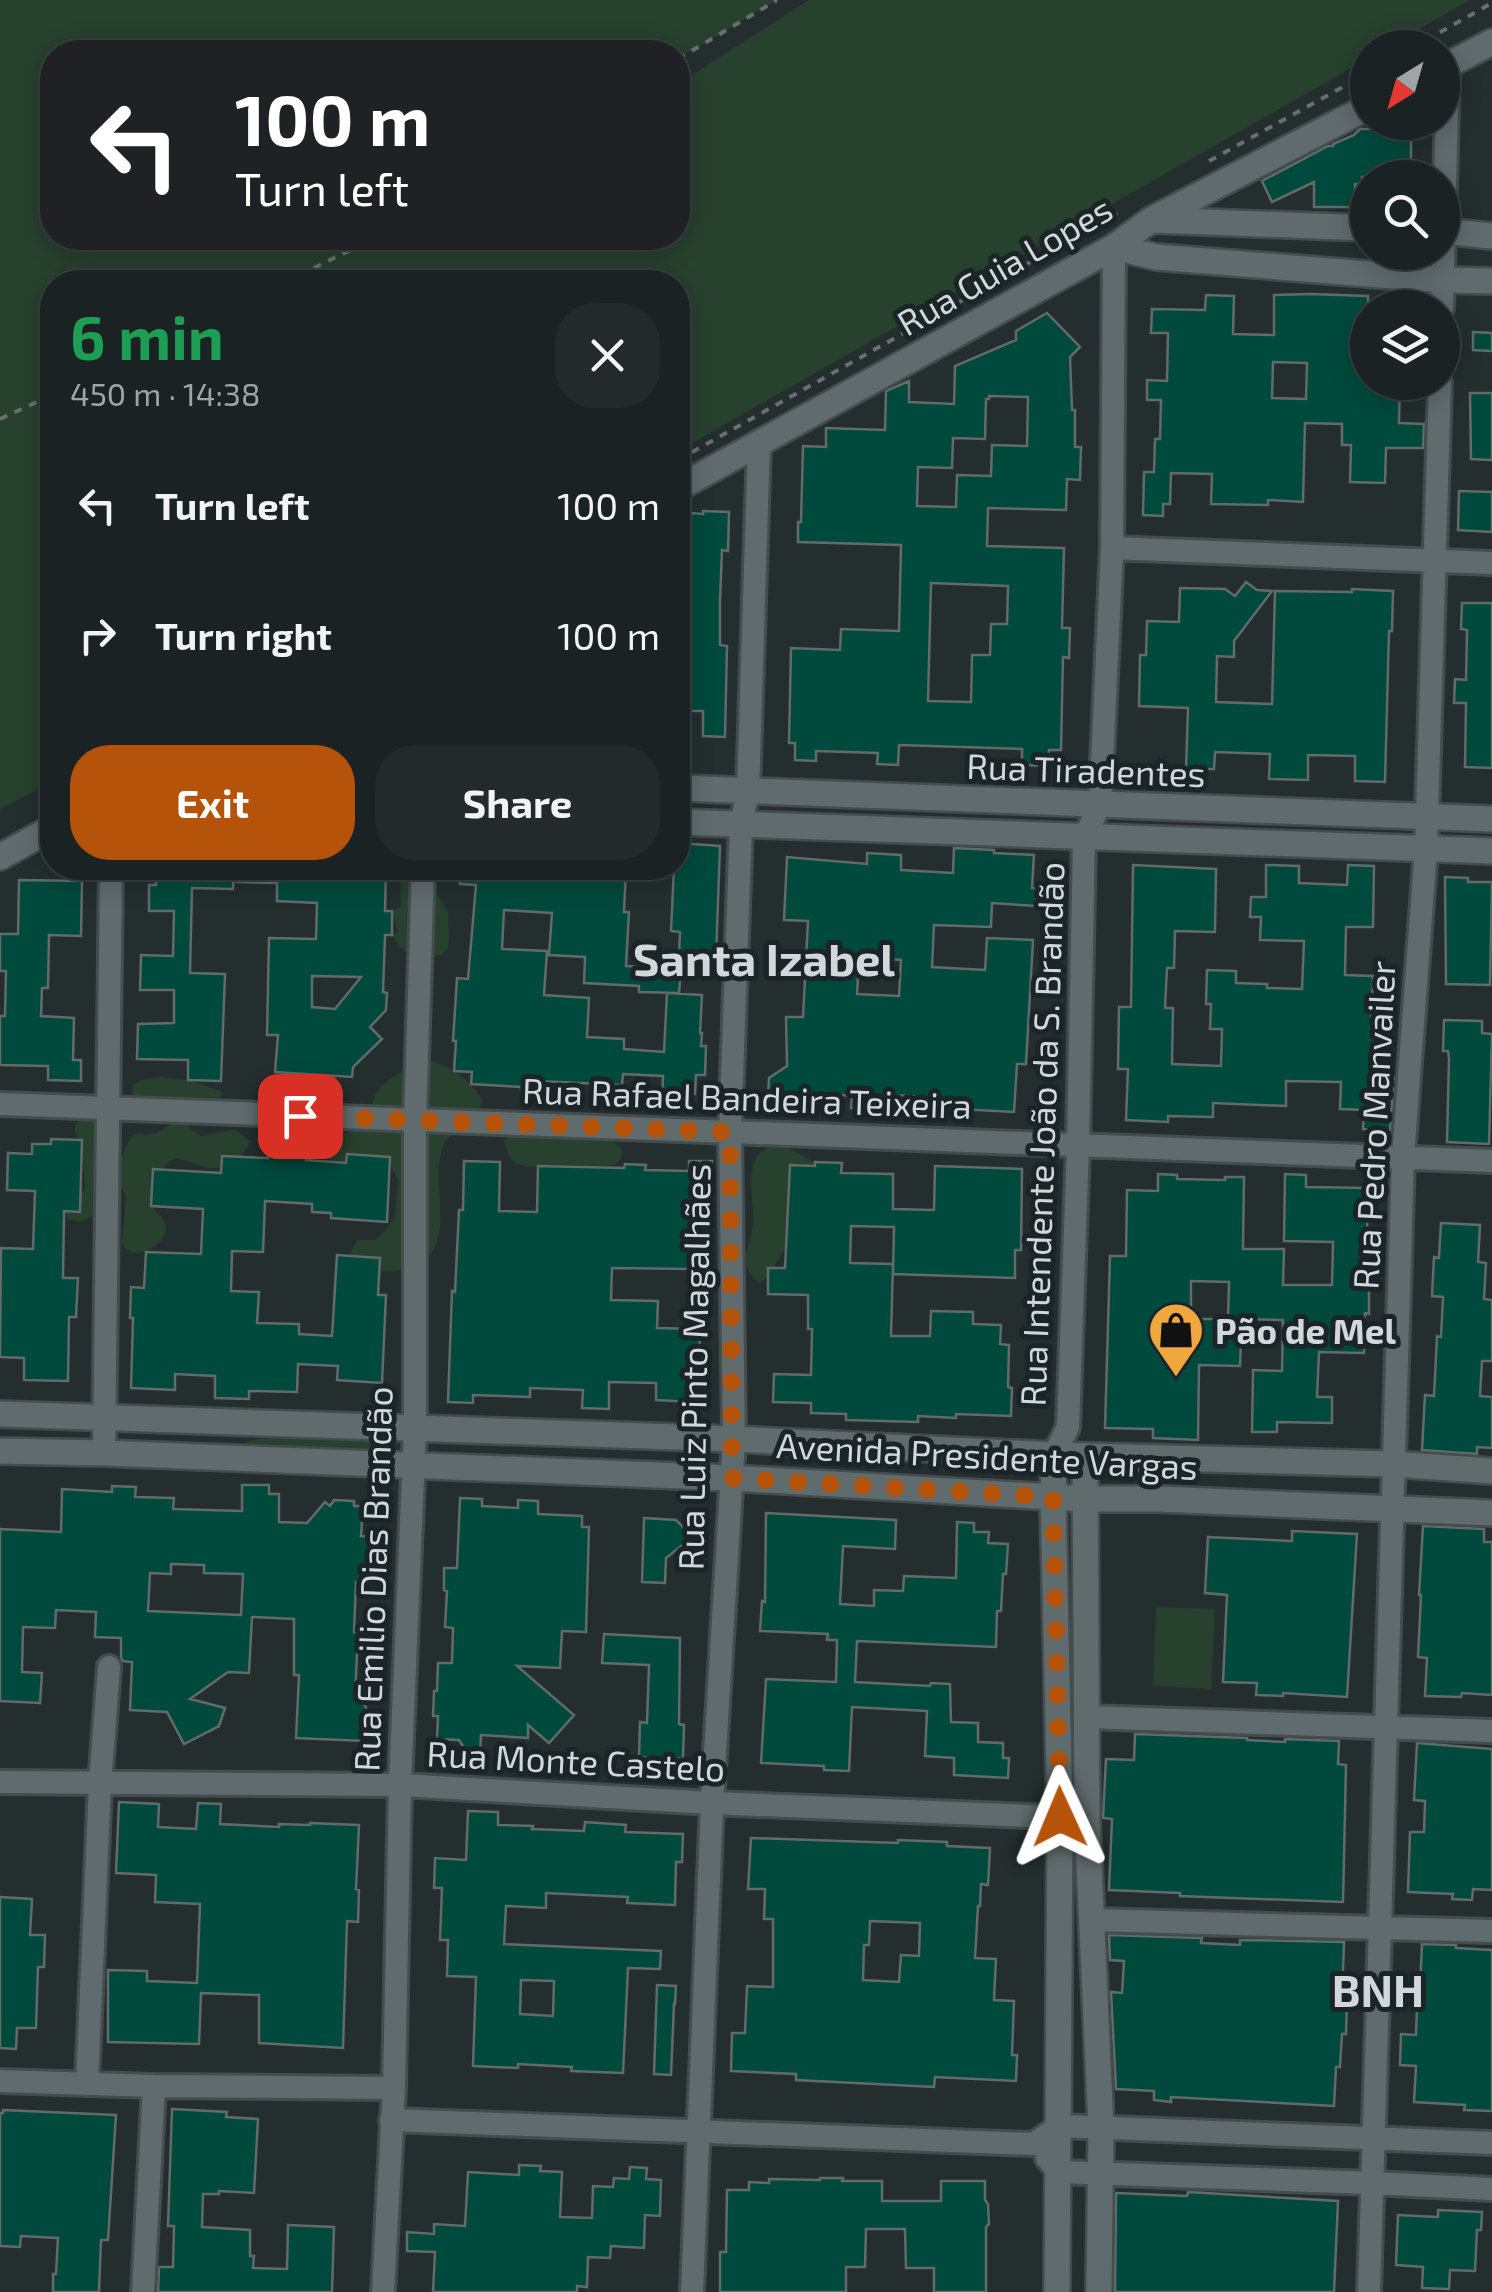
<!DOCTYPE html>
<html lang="en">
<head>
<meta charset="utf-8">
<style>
  body { margin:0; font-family:"Exo 2",sans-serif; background:#242a2b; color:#f1f3f6; height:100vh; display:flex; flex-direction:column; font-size:38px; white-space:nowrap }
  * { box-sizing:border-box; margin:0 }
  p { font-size:32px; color:#a0a4a6 }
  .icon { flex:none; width:55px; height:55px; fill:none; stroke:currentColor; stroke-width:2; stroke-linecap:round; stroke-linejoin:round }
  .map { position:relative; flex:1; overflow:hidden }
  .sheet { position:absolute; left:40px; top:270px; width:650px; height:610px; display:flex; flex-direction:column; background:#1b2223; border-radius:40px; box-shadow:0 5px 25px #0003,0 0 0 2px #393f41 }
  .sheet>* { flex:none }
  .guide { position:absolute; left:40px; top:40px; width:650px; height:210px; border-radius:40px; box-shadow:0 5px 25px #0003,0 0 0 2px #393f41; background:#202124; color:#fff; overflow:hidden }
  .needle { width:65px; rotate:217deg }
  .controls { position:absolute; left:1350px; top:30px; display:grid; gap:20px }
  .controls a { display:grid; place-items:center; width:110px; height:110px; border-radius:50%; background:#1b2223; box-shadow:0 5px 25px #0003,0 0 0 2px #393f41; font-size:50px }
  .pin { position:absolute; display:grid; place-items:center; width:85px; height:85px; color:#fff; margin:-42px; border-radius:20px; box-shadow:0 5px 15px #0006 }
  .me { position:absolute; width:110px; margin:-55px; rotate:359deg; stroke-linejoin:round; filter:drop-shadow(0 0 8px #0008) }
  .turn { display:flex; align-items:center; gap:35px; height:210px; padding:0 30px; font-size:45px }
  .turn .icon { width:130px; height:130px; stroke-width:2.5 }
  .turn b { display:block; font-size:70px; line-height:85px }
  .round { display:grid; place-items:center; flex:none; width:105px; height:105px; border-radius:40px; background:#242a2b }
  .head { display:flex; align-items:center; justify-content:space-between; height:170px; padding:0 30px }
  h1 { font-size:60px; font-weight:700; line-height:75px; color:#1e9e55 }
  .action { display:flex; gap:20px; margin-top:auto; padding:20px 30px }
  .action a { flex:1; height:115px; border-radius:40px; background:#b45309; color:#fff; font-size:40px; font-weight:700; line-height:115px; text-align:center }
  .action a+a { background:#242a2b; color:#f1f3f6 }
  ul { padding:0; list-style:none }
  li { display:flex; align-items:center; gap:30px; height:130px; padding:0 30px }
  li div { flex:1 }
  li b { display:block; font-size:38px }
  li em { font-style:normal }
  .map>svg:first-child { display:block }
  .green { fill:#28402e }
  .building { fill:#00493d; stroke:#616c69; stroke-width:2.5; fill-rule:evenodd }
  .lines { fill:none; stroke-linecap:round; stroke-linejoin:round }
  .minor-casing { stroke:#444c4d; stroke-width:28 }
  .tertiary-casing { stroke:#444c4d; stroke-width:30 }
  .secondary-casing { stroke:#444c4d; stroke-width:30 }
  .path { stroke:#676f70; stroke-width:4; stroke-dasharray:8 8; stroke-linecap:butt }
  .minor { stroke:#606b6d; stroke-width:22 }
  .tertiary { stroke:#606b6d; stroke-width:25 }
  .secondary { stroke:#606b6d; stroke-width:25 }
  .route { stroke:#b45309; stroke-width:18; stroke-dasharray:0 32.4 }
  .labels { text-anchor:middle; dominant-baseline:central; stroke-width:10; stroke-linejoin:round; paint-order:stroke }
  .street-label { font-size:35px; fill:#d2d8d9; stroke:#1b2426 }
  .poi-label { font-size:35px; font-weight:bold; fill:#d2d8d9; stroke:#1b2426; text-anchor:start }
  .district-label { font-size:45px; font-weight:bold; fill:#d2d8d9; stroke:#1b2426 }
</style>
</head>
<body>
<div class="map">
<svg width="1492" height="2292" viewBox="0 0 1492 2292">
  <rect width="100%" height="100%" fill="#242e2f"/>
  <path class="green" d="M0,0H777L678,59V52H52V238H678V84L809,0H1470L1387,47L1368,48L1367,59L678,451V282H52V782L0,809Z
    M400,868H446L435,879L433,888L448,912L449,939L448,948L442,955C416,956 407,959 392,935L398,933L392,911L401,907Z
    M432,1061C455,1069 468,1079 482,1099L478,1116C464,1127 445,1133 441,1153C431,1192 461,1254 406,1269C382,1275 368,1269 349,1255L358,1240H375L386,1230L395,1216L398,1180L389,1164H338L322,1156L325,1138C337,1135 353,1133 363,1126C374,1117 370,1110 374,1098C382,1077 413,1066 432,1061Z
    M160,1077L188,1080L222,1092L220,1102L137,1100L132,1093L134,1084L142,1080Z
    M97,1116L96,1215L80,1222L68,1219L63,1212L68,1197L85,1190L82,1141L75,1134V1126L80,1118Z
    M180,1119L200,1136L235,1130L250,1141C247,1149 243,1154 236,1160C207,1183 186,1149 169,1162C160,1169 157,1195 152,1206C156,1214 166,1219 166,1227C167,1241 148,1254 136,1253C129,1252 126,1248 122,1244L126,1197L117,1180L115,1170L131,1137L139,1133C156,1139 165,1126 180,1119Z
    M511,1134L610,1136L622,1150L621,1158L615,1165C596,1168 578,1164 559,1165C534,1166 510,1176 504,1140Z
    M775,1144L785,1146L817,1164L814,1173L789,1177L787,1245L769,1275L759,1283C734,1263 752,1247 753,1223C755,1195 739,1156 775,1144Z
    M279,1435L382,1437L388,1444L387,1453L250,1451L246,1443C257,1436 268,1441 279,1435Z
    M1156,1607L1215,1609L1211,1689L1153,1686Z"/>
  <path class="building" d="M1373,122H1411V176L1362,177V184H1355V207H1314V182L1272,202L1262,181L1328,146H1333V144L1354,135L1360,129H1369V125Z
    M1310,294L1368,296V382H1400L1399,423L1424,424L1423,448H1386L1385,483L1350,482L1351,445H1342V424L1305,423L1303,502L1268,500V505L1211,504L1212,474L1171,473L1170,504H1163V516L1143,515L1144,472H1154L1155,439H1160L1161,400H1147V380L1167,381L1168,333H1151L1152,309L1205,310L1206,295L1234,296L1233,334L1274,335V295ZM1273,362L1307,363L1306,399L1272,398Z
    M1047,313L1080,347L1070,357L1072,410H1075V447H1081L1080,480L1067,479L1066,510L988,508L987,546L1064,548L1062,628H1070L1069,658L1063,657L1061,750H1049L1048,766L1022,765V749L899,745L898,765L877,764L878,753L816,751V761L795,760V743H789L791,648L840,650L841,629L899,631L901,545L798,542V522H801L803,446L826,447V428L885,430L886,391L909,381V402L954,404L955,366L1016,340V331ZM989,396L1028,397L1027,446L992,445L991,476L957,475L956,507L917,506L918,467L952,468L953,438L985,439L986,399H989ZM931,583L1008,586L1007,624H991L990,655H972L971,702L928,701Z
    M1473,332L1492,333V351L1473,350Z
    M1470,393H1492V460L1471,459Z
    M1459,491L1492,492V532L1458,530Z
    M703,511L729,512L728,551L722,550L720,600V645L727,646L725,737L703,736V711H680L681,666H678V549L690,550L691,513L703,514Z
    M1246,582L1257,590L1272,591L1234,641V657L1217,656L1216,702L1272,704L1275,591L1352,592V589L1393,591L1392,631H1389L1385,782L1355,781V756L1308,755V780L1269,779L1270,754L1215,752L1214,769H1186L1188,708L1139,706L1140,655H1146L1147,621L1179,622L1180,588L1225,589L1235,596Z
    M1462,603H1492V768L1465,767L1466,703H1454L1455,679L1466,680L1467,630L1461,629Z
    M678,843L720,846L716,957L679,955L680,932L671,931L674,868H678Z
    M954,848L994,850V853L1034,855L1032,888H1037L1036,906L992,903L991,927L934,925L932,967L985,970L987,938L1033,940L1026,1064H1017L1014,1112L939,1108L940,1098L894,1095L893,1110L851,1108L852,1096L812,1093L811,1105L777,1103L768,1097L769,1078L787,1066L786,1017H803L808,921L784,920L787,857L867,864V853L901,855V870L953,873ZM859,957L901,960L899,996L857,994Z
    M1133,865L1216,869L1215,932L1175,931L1174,968H1167L1165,1008H1173L1172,1064L1221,1066L1222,1029H1210L1211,1004H1206L1207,970L1236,971V983L1267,984V988L1302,989L1304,941L1260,940L1261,917H1250L1251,897H1266V865L1299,866V883L1347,885L1348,865L1374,866L1373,927H1346L1345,975L1373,976L1371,1028L1386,1029L1385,1077H1394L1390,1130L1363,1129L1364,1110L1340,1109L1341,1082L1286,1081V1106L1213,1103V1117L1168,1116V1122L1126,1120L1128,1069H1118L1119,1007H1131Z
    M156,868H234L233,889L192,888L190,973L225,974L221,1081L188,1080V1060L137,1059L138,1024L174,1023V990H140L141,955L173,956L174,911H149V885H156Z
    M237,868H386L385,911H392V935H385L383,992L387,993L386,1010L370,1027L382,1039L353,1067L352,1077L275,1072L278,1035H267L269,938L316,939L317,903L277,901V883L237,882ZM312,976L361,977L335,1009L312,1007Z
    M461,868H626L624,912H629L626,966L681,969L679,993L639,992V986L584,983L585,957L549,955L552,913L504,910L502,949L547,951L544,995L589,998L587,1037L624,1039V1049L664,1052L667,993L702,995L700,1033H702L701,1046H706L705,1075H696L695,1094L683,1093V1101L662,1100L663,1076L623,1074L622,1085L540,1081L539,1092L521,1091V1087L471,1084L472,1072L454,1071L456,1041H453L457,978L468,979L476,885L460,884Z
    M1445,877L1468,878V882H1492L1490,985L1446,984Z
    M19,880L82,881L81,936L49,935L48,988H42L41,1016L74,1018L73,1060H81V1081L48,1080V1066L0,1065V1016H5L6,971H0V934H18Z
    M1444,1020L1482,1021V1033L1492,1034L1489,1144L1447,1142L1449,1058L1448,1051H1443Z
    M51,1139L82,1140L80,1212L64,1211L63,1278H78L76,1317H69L68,1381L24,1380V1358L0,1357L1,1248L33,1249L35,1191L7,1190L8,1153L32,1154V1144H51Z
    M268,1152L306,1154V1160L346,1163L347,1154L390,1157L387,1222L331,1218V1213L312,1212V1204L265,1201L263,1252L232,1251L231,1291L259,1292L257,1323L299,1324V1334L332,1336L337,1255L380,1258L378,1295H386L382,1383L337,1380L338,1366L298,1364L297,1392L249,1391V1399L215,1398V1376L175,1374V1390L131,1388L133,1318H130L131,1287L144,1288L146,1252L201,1254L203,1209L151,1206L153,1169L221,1173L222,1156L268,1158Z
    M464,1161L500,1162L499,1211L537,1212L538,1166L624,1168L625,1164L646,1165L645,1170L689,1171V1161H712L710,1223H693L692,1269L612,1268L611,1300L658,1301L657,1328L700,1329L699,1367H694L693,1402L656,1400V1383L609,1382V1409L582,1408L583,1390L530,1388V1397L473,1395V1403L448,1402L452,1291L455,1292L459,1210H463Z
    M815,1162L842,1163L841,1173L893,1174V1209L934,1210L935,1166L1022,1169L1021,1250H1015V1278L893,1274L894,1227L851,1226L850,1263L893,1264L891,1336H930L931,1311L973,1312V1324L1001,1325L1000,1344L1009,1345L1008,1387L1012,1388L1011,1416L956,1414V1418L918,1416V1422L846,1420V1414L811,1413V1403L773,1402L774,1374L811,1375L812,1329H808V1295L768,1294V1268H785L790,1165L815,1166Z
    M1158,1174L1177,1175V1179L1225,1180V1177H1244L1243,1249H1284L1283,1285H1332L1333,1242L1284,1241L1285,1174L1306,1175V1187L1368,1188L1366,1286H1369V1314L1365,1313L1364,1353L1319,1352L1317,1397H1332V1423L1277,1422V1432H1252L1253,1370L1282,1371L1283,1320L1242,1319L1240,1366L1199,1365L1198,1440L1153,1438V1429L1105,1428L1110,1256H1126L1127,1190L1158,1191ZM1191,1281L1229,1282L1228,1319H1191Z
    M1441,1223L1480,1225L1478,1262L1486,1263L1484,1299L1492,1300V1361H1482L1480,1396L1492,1397V1448L1477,1447V1454L1422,1450L1425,1395L1434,1396L1437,1336L1441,1337L1443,1297L1432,1296L1434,1257L1439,1258Z
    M242,1485H269V1494H279V1522L307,1523L325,1502L330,1506L334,1500L354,1501V1506H363L361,1536L372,1537L370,1583L356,1582L354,1632H358L355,1696L366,1707L364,1741L296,1738L299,1675H294V1619L252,1617L249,1673L228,1672L190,1699L225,1708L219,1726L184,1744L167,1712L130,1710L132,1662L123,1661L121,1658V1638L95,1637L96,1612L56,1610L55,1628L23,1627L22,1672L42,1673L40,1703L0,1701V1529L61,1532L62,1489L112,1492V1486L136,1487L135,1497L174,1498L173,1509L242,1511ZM171,1564L204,1565V1573L243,1574L241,1615L148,1611L150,1573L171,1574Z
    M460,1498L482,1499V1506L518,1508V1500L538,1501V1514L582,1516V1527H589L586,1632L562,1631L560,1668L517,1666L574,1715L549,1743L528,1725V1738L481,1735L480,1754H468L459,1740L437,1739L438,1716H433L434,1691H437L438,1663H452L453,1628L445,1627L447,1591L444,1590V1568H457Z
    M766,1513L896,1520L895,1549L843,1546L840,1604L874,1606V1590L903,1591L904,1576L956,1578L957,1522L974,1523V1532H989L988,1543L1008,1544L1006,1574H1003L1001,1611H997L996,1647L857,1641L855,1682L930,1686L931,1683L950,1684L951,1722L978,1723V1742L1003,1743V1758H1009L1008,1778L954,1775V1758L925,1756L927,1711L852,1707L849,1771L824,1770V1766L761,1763L766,1679L836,1682L837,1640H827L828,1634L760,1631L762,1601L765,1602Z
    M644,1518L676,1520L685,1529V1543L666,1558L665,1583L642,1582Z
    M1423,1526L1484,1529V1542H1492V1695L1462,1693L1461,1697L1425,1696L1427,1658L1418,1657L1421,1595H1419Z
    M1292,1531L1357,1534L1347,1697L1283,1693V1696L1256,1695L1257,1683L1223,1682L1227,1595L1205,1593L1208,1537L1292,1541Z
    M604,1634L680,1638L679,1724L684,1725L683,1759L639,1757L640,1722L647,1723L649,1665L602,1663Z
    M1135,1734L1247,1738V1740L1285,1742V1739L1339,1741L1338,1764L1346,1765L1343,1902L1180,1896V1893L1109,1890L1112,1819L1103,1818L1106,1759L1134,1760Z
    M1417,1743L1492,1749V1890L1473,1889L1472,1900L1452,1899L1453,1894L1408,1892L1410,1832H1424L1425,1801L1414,1800Z
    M119,1802L159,1804L158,1827L196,1829L198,1803L221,1804L220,1824L279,1827V1824L310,1825V1823L359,1825L356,1889L359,1890L358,1922L347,1921L343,2048L259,2043V1995L201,1993L199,2044L108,2042V1970L147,1971V1981L197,1983L200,1904L155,1902L156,1875L116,1873Z
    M468,1811L498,1812V1825L533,1826L532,1829L584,1831L585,1822L626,1825L625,1832L683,1834L682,1862H676L675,1905L627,1903L628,1897L546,1893V1908L506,1906L504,1944L661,1951L660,1969L628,1968L623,2073L571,2071L572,2067L518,2064V2068L473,2066L476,1977L447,1976L448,1940H440L442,1888H434L435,1858L466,1860ZM521,1980L554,1981L553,2016L520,2014Z
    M751,1838L898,1843V1840L947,1842V1846L990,1848L988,1885L981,1884L980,1906H978L975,1958L996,1959L994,2000L1014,2001L1012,2055H1017L1016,2081L935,2077L934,2087L796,2080V2074L731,2071L732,2033H745L747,1986L773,1987V1919H764L765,1889H748ZM870,1921L920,1923L919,1956L901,1955L899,1982L863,1980L864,1945H869Z
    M0,1897L32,1899L30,1935H45L44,1967H38L36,2028H17L16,2049L0,2048Z
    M1109,1935L1202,1938L1201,1943L1240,1945V1940L1344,1942L1342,2001H1347L1346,2034H1342L1340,2067H1336L1334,2106L1171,2097V2102L1154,2100V2091L1116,2089L1111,1992L1122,1993L1124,1961L1110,1960Z
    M1422,1944L1456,1945V1948L1492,1950V2111L1464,2110L1465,2105L1414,2102L1416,2066L1400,2065L1401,2034L1416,2035L1417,2007H1419Z
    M657,1985L676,1986L675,2004H674L671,2075L654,2074Z
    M172,2109L227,2112L226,2117L258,2119L254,2193L219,2191V2194H203L202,2227L250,2230V2256H254L253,2268L287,2269L288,2225L334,2227L332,2292H158L159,2267H173L174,2226H168Z
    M3,2110L116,2115L108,2240H101L99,2292H53V2274H56L58,2238L21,2236L20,2247L0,2246V2113H3Z
    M519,2165L541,2166L540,2171L562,2172L560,2217L592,2218L593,2186L613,2187L614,2178L629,2179L630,2167L647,2168L646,2179L661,2180L660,2216L645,2215L644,2248L611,2246L610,2258L588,2257L587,2287L577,2286V2292H433L435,2252L407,2251V2232L434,2234V2224L465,2226L468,2172L519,2175Z
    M820,2178H843L842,2181H882V2201H941V2181H985V2200L988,2204L989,2224L986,2227V2292H934V2268H906L905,2229H866L865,2267H846V2292H720V2252H726L727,2190H749V2182L769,2183V2179L820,2180Z
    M1188,2192L1338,2201L1334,2292H1115L1116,2193L1187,2196Z
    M1438,2210L1482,2212L1481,2230H1477L1475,2271L1450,2270L1449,2289L1422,2288L1423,2267L1396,2265L1398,2215L1438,2217Z"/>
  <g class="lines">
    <g class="minor-casing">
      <path id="minor" d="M1442,308L1448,65
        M1112,548L1492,563
        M0,1104L1492,1161
        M104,1453L111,868
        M1054,1455L1068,1427L1078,1145L1084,838L1100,805L1112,548L1114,247
        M1088,1717L1492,1731
        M0,1782L400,1785L712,1803L1079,1818
        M1092,1920L1492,1931
        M0,2081L154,2086L394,2088
        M87,2084L100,1784L109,1667
        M391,2120L1034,2144L1059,2126L1492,2143
        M1047,2158L1059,2172L1373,2183L1492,2189
        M143,2292L154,2086
        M383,2292L394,2088L400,1785L415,1429V1120L423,868
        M692,2292L712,1803L734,1439L730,1132L741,825L748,791L759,442
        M1369,2292L1403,1157L1426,849L1440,382"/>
    </g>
    <g class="tertiary-casing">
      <path id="tertiary" d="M1054,1455L1053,1497L1060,1817L1057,2292
        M1085,1456L1087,1819L1101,2127L1099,2292"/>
    </g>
    <g class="secondary-casing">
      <path id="secondary" d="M1442,68L1492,42
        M1153,220L1368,228
        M1442,231L1492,236
        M1114,247L1156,257L1443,280L1492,281
        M678,488L1114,247L1151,220L1368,107
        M678,788L1492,819
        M678,822L1492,851
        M0,857L52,828
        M0,1414L734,1439L1054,1455L1393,1464L1492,1471
        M0,1451L104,1453L732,1478L1085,1499H1159L1492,1513"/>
    </g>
    <path class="path" d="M1412,48L1492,3
      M678,59L777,0
      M1209,161L1368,73
      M285,282L375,238
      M0,419L52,395
      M678,460L1123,210"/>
    <use href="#minor" class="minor"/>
    <use href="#tertiary" class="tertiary"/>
    <use href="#secondary" class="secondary"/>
  </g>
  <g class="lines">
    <path class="route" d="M300,1116L730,1132L732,1478L1053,1497L1060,1817"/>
  </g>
  <defs>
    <g id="shop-pin" transform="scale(2.875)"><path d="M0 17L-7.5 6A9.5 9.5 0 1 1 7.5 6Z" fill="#efa73e" stroke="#1b2426"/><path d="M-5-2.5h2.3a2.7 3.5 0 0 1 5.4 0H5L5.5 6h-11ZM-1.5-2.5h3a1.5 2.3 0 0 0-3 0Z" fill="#111"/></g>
  </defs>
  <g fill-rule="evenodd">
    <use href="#shop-pin" x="1176" y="1330"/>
  </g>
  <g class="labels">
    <g class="street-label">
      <text transform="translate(1004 265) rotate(-30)">Rua Guia Lopes</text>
      <text transform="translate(1086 769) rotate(2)">Rua Tiradentes</text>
      <text transform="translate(747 1097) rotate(2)">Rua Rafael Bandeira Teixeira</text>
      <text transform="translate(1373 1125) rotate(-87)">Rua Pedro Manvailer</text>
      <text transform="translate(1041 1134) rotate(-88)">Rua Intendente João da S. Brandão</text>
      <text transform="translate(693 1367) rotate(-89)">Rua Luiz Pinto Magalhães</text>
      <text transform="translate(987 1455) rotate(3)">Avenida Presidente Vargas</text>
      <text transform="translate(372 1579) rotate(-88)">Rua Emilio Dias Brandão</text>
      <text transform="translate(576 1760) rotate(3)">Rua Monte Castelo</text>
    </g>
    <g class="poi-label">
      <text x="1215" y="1330">Pão de Mel</text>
    </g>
    <g class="district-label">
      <text x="764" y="958">Santa Izabel</text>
      <text x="1378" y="1989">BNH</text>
    </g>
  </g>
</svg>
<div class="controls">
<a><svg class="needle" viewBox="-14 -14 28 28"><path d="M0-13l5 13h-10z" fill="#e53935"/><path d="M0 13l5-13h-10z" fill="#a0a4a6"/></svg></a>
<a><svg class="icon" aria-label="search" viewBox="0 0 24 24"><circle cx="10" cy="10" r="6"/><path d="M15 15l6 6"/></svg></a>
<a><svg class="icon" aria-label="layers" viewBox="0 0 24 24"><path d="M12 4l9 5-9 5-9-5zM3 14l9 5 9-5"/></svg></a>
</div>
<div class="pin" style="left:300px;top:1116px;background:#d93025"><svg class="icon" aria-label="arrive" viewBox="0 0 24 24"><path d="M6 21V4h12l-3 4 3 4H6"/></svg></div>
<svg class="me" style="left:1060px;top:1817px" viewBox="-20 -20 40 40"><path d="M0-17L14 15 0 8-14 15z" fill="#b45309" stroke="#fff" stroke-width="4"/></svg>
<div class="guide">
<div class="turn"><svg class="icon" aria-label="left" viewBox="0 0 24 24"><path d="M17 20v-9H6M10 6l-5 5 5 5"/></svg><div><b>100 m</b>Turn left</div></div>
</div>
<section class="sheet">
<div class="head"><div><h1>6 min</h1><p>450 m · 14:38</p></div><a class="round"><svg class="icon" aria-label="close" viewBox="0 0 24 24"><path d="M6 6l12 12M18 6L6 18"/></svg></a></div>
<ul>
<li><svg class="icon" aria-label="left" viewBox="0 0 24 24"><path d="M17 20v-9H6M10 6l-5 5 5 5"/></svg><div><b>Turn left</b></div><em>100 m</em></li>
<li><svg class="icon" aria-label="right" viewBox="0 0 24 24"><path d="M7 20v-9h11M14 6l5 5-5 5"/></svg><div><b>Turn right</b></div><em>100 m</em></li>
</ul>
<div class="action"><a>Exit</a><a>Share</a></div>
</section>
</div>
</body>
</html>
